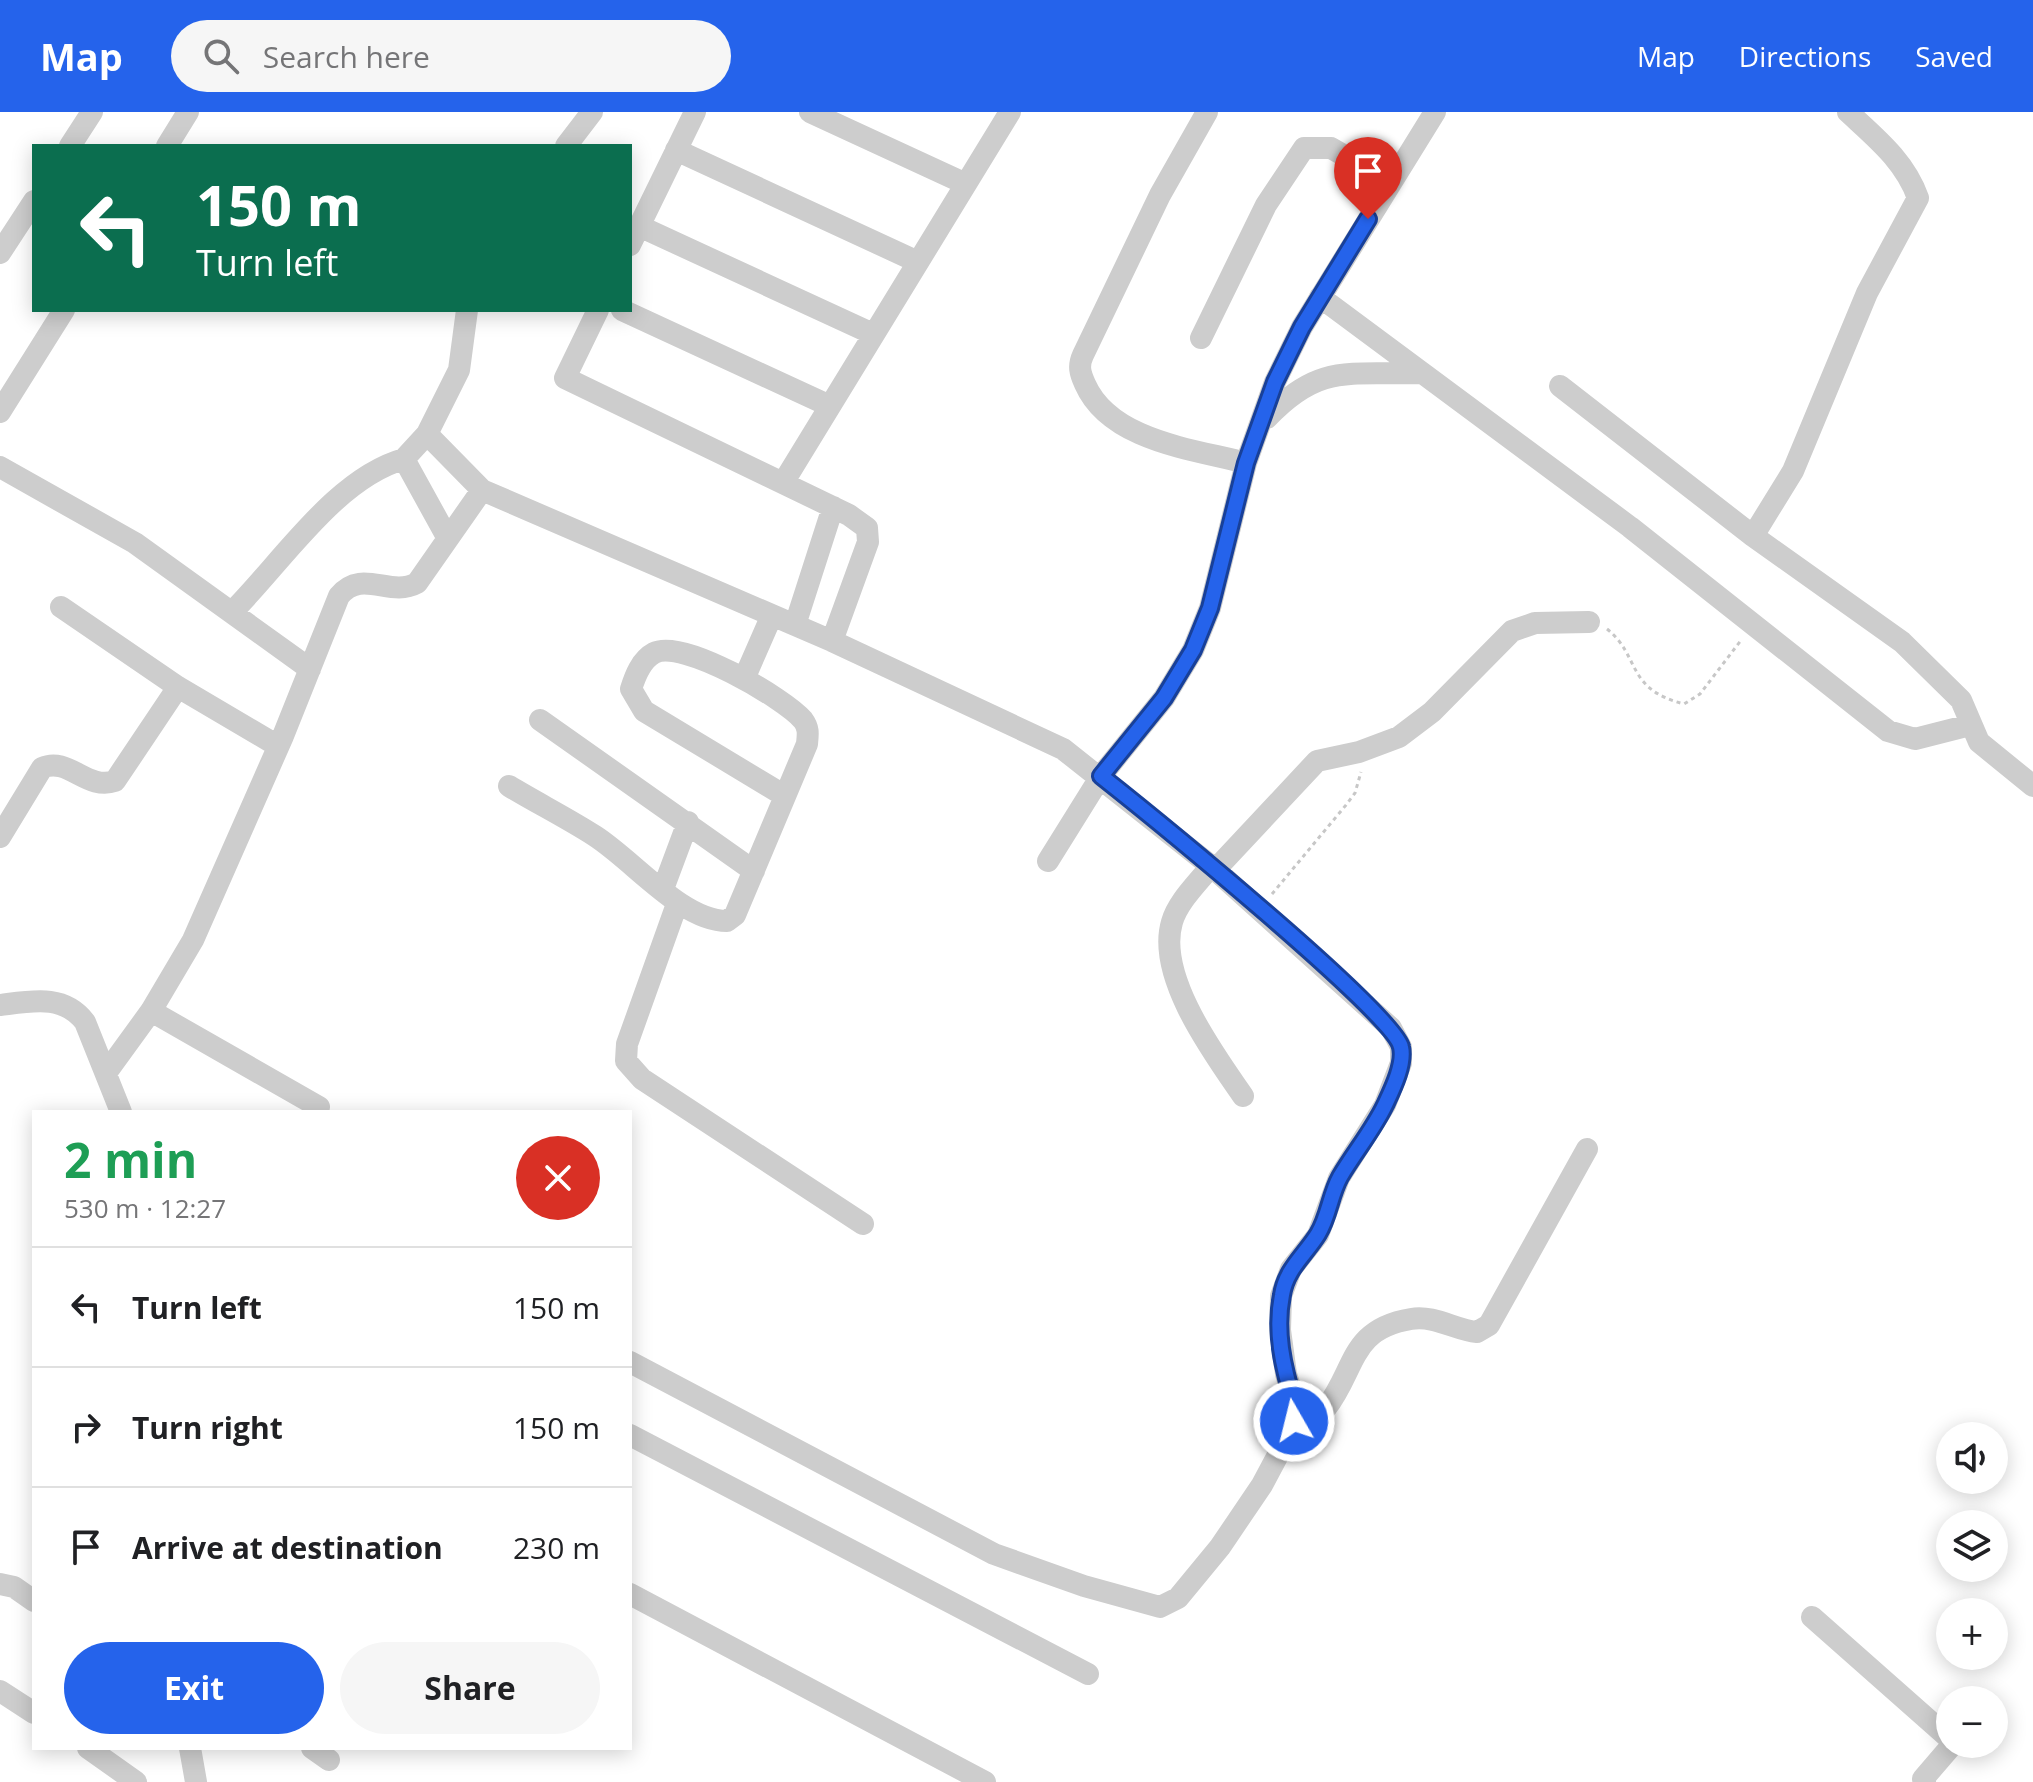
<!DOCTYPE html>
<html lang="en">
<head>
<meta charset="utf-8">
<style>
  body { margin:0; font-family:"Open Sans",sans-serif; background:#f6f6f6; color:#202124; height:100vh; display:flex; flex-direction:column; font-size:30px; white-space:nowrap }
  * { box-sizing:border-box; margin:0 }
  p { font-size:26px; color:#757577 }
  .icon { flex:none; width:44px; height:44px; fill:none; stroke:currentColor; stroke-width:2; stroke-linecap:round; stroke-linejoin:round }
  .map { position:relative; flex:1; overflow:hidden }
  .details { position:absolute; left:32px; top:998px; width:600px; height:640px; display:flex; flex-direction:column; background:#fff; border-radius:0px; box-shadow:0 4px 20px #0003 }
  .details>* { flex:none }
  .top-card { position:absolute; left:32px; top:32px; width:600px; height:168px; border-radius:0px; box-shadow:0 4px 20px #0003; background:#0b6e4f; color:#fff; overflow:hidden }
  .fabs { position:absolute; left:1936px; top:1310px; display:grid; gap:16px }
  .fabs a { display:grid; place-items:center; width:72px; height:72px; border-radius:50%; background:#fff; box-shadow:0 4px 20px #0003; font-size:40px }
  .pin { position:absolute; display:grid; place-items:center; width:68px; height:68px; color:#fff; margin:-82px -34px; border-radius:50% 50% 50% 0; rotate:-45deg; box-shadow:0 0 8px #0007 }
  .pin .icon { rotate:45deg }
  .me { position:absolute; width:88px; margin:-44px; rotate:352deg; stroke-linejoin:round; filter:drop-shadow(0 0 6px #0008) }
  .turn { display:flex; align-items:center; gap:28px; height:168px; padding:0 32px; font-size:36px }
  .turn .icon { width:104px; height:104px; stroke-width:2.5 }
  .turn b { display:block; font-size:56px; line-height:68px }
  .round { display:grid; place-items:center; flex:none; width:84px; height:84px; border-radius:42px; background:#f6f6f6 }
  .headline { display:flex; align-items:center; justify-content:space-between; height:136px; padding:0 32px }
  h1 { font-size:48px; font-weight:700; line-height:60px; color:#1e9e55 }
  .primary-button { display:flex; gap:16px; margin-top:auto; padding:16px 32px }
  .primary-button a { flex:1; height:92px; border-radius:48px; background:#2563eb; color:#fff; font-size:32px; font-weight:700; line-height:92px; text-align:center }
  .primary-button a+a { background:#f6f6f6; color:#202124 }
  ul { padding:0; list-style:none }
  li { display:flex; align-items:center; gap:24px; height:120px; padding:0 32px; border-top:2px solid #e0e0e0 }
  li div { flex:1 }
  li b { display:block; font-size:30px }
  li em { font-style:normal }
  header { display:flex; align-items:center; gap:48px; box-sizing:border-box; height:112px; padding:0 40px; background:#2563eb; color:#fff }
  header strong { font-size:38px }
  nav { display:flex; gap:44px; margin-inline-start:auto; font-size:28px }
  .search { width:560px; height:72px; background:#f6f6f6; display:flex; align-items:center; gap:20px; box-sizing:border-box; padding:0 28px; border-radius:44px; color:#757577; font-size:30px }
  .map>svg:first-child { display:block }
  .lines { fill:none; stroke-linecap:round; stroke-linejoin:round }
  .path { stroke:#c7c7c7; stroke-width:3; stroke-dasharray:4 4; stroke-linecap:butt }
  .minor { stroke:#cdcdcd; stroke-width:22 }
  .route-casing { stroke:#184099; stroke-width:20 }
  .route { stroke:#2563eb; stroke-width:14 }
</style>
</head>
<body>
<header>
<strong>Map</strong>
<div class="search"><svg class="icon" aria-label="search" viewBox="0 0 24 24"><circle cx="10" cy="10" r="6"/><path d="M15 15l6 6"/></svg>Search here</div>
<nav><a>Map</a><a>Directions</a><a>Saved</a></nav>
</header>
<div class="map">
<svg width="2033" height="1670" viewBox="0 0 2033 1670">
  <rect width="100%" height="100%" fill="#fff"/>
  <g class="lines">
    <path class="path" d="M1607,517C1641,544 1625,577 1684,592L1700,582L1742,527
      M1272,782L1346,693L1355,681L1361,660"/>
    <path class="minor" d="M810,0L966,72
      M1207,0L1160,83L1083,243C1078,254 1080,261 1085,272C1110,329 1193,337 1246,351
      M70,34L92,0
      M167,34L188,0
      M566,34L592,0
      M676,38L918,150
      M639,114L873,222
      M630,133L695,0
      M0,141L34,89
      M1320,185L1630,415L1888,619L1915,627L1970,613
      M598,198L565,266L849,403L867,416L868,430L832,529
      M622,198L830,294
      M1201,226L1266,93L1304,36H1331L1390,70
      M1560,274L1753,424L1902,530L1961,588L1979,630L2033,674
      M0,300L64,198
      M1267,306C1319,251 1349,263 1419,261
      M427,322L482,378
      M404,347L427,322L459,258L467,198
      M0,355L135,431L310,557
      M783,371L1010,0
      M1753,424L1793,359L1867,181L1918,86C1905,49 1876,26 1848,0
      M61,495L178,575L278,634
      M233,499C282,450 336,366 404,347L447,425
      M795,513L833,395
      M744,567L772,503
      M540,608L754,759
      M509,674C537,691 567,706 595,724C634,749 682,809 727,809L735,803L807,632C808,622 809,616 803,608C784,586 682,526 654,541C641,548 635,564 631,577L644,599L785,684
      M0,725L42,656C68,644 87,679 115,669L178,575
      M1048,749L1101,664L1164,586L1193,538L1210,496L1246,351L1275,270L1302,215L1435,0
      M1211,754C1198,771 1178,789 1172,810C1156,864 1214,942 1243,984
      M1215,758L1317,649L1359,640L1399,625L1432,600L1512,519L1535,511L1589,510
      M663,777L688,710
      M677,792L627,932L626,949L642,967L863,1112
      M0,893C32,889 64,882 85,910L121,1000
      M151,899L319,995
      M106,961L151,899L193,828L283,624L339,484C362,456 390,486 417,471L482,378L832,529L1063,637L1211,754L1391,916L1401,935V951L1385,993L1339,1066L1318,1123L1291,1157L1281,1184L1280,1218L1286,1262L1295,1291L1287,1326L1262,1373L1220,1435L1178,1486L1160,1495L1084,1474L994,1442L630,1250
      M630,1323L1088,1562
      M1287,1326C1300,1317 1316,1309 1326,1296C1356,1258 1349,1217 1411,1207C1435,1203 1455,1218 1477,1220L1489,1213L1587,1037
      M0,1472L14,1475L34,1489
      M630,1482L985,1670
      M1812,1505L1950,1627
      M0,1579L34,1601
      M88,1636L136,1670
      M190,1636L196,1670
      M312,1636L329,1648
      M1925,1670L1923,1667L1953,1632"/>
  </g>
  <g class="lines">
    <g class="route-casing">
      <path id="route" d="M1294,1309C1295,1290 1290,1279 1286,1262C1280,1238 1277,1208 1282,1183C1286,1157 1305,1143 1318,1122C1329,1104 1330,1083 1340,1065C1354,1041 1373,1018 1385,993C1392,978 1405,952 1401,935C1394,901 1144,698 1101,664L1164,586L1193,538L1210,496L1246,351L1275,270L1302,215L1368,107"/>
    </g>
    <use href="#route" class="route"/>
  </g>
</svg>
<div class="fabs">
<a><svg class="icon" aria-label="sound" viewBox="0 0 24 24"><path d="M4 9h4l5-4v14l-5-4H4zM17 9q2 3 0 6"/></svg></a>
<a><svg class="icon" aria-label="layers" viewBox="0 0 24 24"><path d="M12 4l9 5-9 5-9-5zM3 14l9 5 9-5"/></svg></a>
<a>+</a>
<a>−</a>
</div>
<div class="pin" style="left:1368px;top:107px;background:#d93025"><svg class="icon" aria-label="arrive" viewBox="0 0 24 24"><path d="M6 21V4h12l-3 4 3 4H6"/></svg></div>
<svg class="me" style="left:1294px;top:1309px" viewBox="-20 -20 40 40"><circle r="17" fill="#2563eb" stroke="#fff" stroke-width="3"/><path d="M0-11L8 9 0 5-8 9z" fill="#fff"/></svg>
<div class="top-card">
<div class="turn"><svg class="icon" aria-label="left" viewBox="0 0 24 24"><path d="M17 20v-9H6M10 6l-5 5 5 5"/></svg><div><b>150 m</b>Turn left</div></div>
</div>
<section class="details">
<div class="headline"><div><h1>2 min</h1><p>530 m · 12:27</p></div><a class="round" style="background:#d93025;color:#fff"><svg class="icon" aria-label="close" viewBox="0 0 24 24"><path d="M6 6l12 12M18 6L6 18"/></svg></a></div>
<ul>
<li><svg class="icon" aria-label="left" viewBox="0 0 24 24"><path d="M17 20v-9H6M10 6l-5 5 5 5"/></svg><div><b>Turn left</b></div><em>150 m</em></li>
<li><svg class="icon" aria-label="right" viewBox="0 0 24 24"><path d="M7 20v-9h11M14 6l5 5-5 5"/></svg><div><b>Turn right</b></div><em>150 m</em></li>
<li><svg class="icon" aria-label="arrive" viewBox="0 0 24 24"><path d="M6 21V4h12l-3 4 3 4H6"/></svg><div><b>Arrive at destination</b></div><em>230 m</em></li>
</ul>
<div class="primary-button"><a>Exit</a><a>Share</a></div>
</section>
</div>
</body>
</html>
